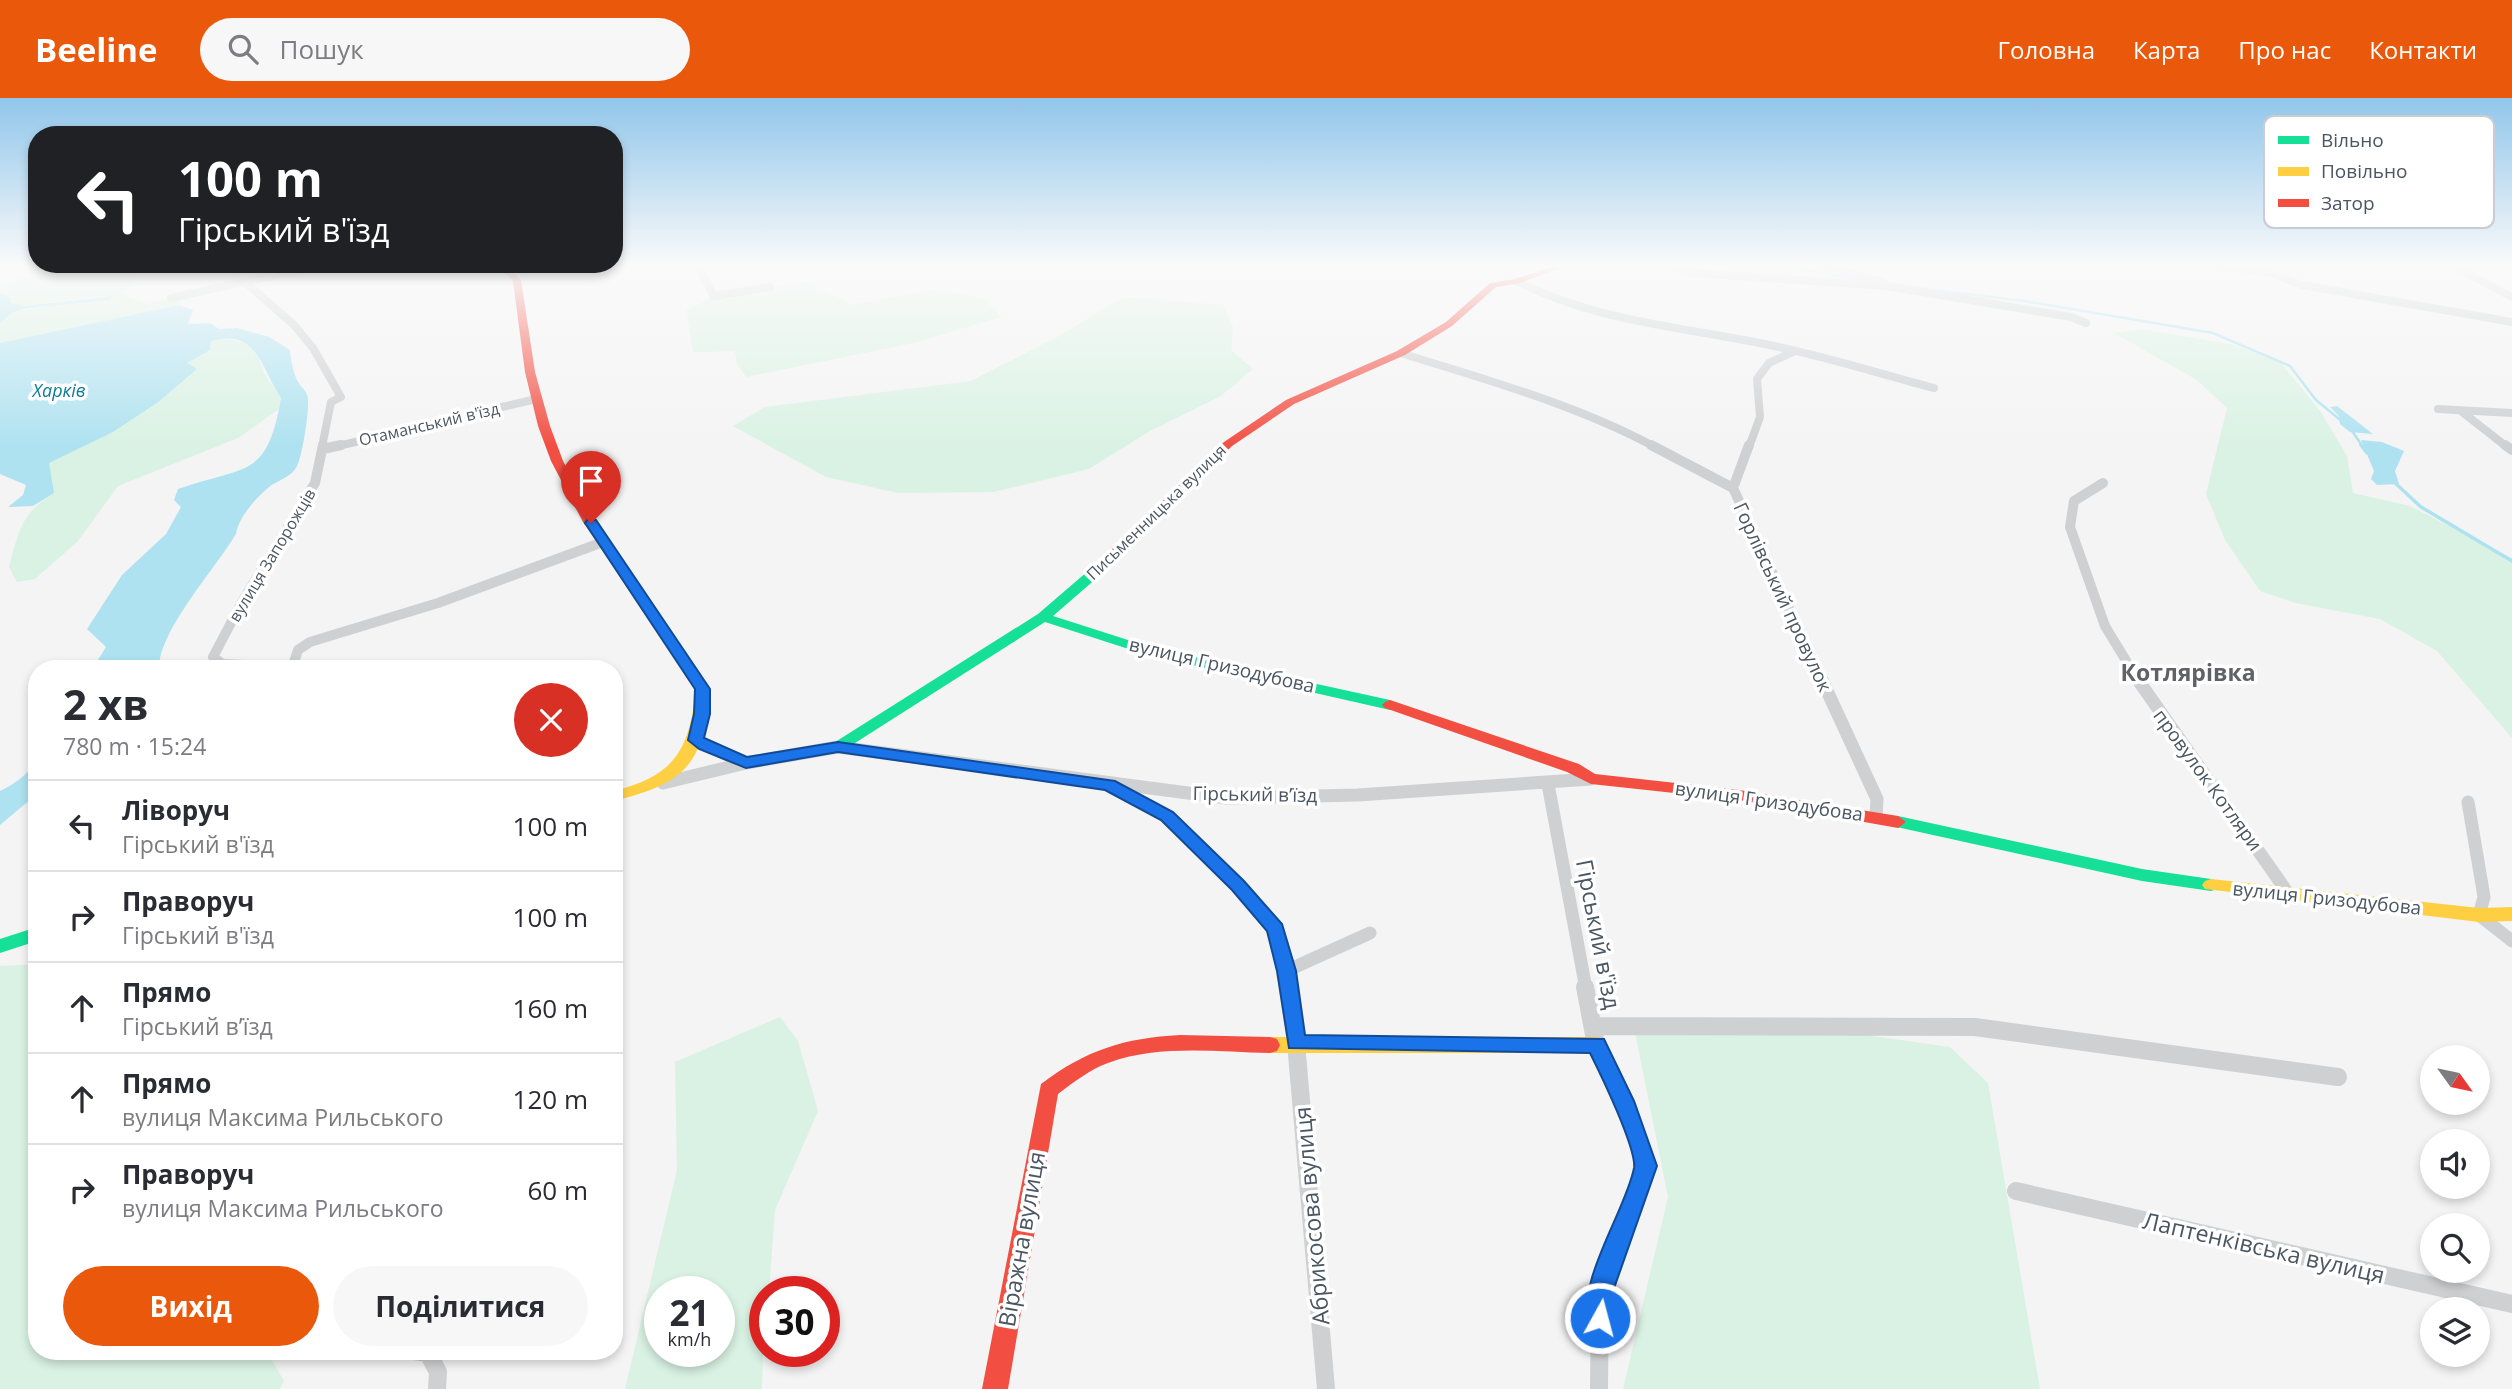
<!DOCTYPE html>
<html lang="uk">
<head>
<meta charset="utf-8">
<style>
  body { margin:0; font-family:"Open Sans",sans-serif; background:#f7f7f7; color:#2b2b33; height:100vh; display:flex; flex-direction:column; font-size:26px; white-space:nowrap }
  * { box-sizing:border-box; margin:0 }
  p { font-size:23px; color:#7c7c81 }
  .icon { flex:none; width:38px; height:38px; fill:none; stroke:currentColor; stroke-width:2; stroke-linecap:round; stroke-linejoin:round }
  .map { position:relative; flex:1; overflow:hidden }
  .sheet { position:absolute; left:28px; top:562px; width:595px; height:700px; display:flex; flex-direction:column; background:#fff; border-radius:28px; box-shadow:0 4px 10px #0003 }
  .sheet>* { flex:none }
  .guide { position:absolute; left:28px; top:28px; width:595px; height:147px; border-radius:28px; box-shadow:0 4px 10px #0003; background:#202124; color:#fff; overflow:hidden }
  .needle { width:46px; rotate:123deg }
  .fabs { position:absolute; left:2420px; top:947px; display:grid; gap:14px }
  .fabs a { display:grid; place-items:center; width:70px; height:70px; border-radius:50%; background:#fff; box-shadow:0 4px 10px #0003; font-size:35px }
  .speed { position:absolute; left:644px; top:1178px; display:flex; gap:14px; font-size:35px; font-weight:700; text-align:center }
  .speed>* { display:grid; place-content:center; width:91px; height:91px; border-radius:50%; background:#fff; box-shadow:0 4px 10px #0003; line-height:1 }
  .speed small { font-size:18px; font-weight:400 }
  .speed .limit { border:10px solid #d22; background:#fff; color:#111 }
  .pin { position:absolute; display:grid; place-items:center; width:60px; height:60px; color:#fff; margin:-72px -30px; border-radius:50% 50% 50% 0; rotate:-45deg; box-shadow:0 0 7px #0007 }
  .pin .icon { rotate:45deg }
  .me { position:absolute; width:77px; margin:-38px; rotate:7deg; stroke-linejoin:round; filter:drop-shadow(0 0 5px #0008) }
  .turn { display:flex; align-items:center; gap:24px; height:147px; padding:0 35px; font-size:32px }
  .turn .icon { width:91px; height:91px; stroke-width:2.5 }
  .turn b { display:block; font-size:49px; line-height:60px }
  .round { display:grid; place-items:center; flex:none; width:74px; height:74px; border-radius:37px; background:#f7f7f7 }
  .summary { display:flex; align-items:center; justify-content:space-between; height:119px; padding:0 35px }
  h1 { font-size:42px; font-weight:700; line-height:52px }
  .cta { display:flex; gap:14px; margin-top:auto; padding:14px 35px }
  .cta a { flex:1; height:80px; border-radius:42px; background:#ea580c; color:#fff; font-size:28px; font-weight:700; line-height:80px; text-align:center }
  .cta a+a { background:#f7f7f7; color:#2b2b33 }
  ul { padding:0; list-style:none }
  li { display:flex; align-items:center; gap:21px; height:91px; padding:0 35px; border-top:2px solid #e1e1e2 }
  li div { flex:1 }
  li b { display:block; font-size:26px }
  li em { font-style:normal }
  header { display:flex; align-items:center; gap:42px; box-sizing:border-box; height:98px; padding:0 35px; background:#ea580c; color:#fff }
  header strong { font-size:33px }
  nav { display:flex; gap:38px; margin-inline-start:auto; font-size:24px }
  .search { width:490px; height:63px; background:#f7f7f7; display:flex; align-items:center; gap:18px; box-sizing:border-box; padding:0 24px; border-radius:38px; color:#7c7c81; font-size:26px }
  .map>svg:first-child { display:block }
  .green { fill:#d9f2e3; fill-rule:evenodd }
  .water { fill:#aee2f0 }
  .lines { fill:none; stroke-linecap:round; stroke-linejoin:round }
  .stream-far1 { stroke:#aee2f0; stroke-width:2.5 }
  .stream { stroke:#aee2f0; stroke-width:3.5 }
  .street-far3 { stroke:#ced0d2; stroke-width:8 }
  .street-far2 { stroke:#ced0d2; stroke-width:10 }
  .street-far1 { stroke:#ced0d2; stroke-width:13 }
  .street { stroke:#ced0d2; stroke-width:18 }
  .fast { fill:#16e098; fill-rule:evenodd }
  .slow { fill:#ffcf43; fill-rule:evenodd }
  .jam { fill:#f24e42; fill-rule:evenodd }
  .route { fill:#1a73e8; stroke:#114b97; stroke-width:2 }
  .labels { text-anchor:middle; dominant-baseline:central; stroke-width:7; stroke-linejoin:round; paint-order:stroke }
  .far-street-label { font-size:16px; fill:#4a5661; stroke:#fff }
  .far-water-label { font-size:18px; font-style:italic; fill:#0c7c9b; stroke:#fff }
  .street-label { font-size:19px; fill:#4a5661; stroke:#fff }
  .quarter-label { font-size:23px; font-weight:bold; fill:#5f6368; stroke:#fff }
  .near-street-label { font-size:23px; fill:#4a5661; stroke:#fff }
  .key { fill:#fff; stroke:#c9ccd0; stroke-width:2 }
  .key-label { font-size:19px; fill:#4a5661 }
</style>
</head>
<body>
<header>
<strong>Beeline</strong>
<div class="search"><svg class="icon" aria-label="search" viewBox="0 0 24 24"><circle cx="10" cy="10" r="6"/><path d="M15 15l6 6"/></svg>Пошук</div>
<nav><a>Головна</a><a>Карта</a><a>Про нас</a><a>Контакти</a></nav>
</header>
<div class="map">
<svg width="2512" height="1291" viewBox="0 0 2512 1291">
  <rect width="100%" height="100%" fill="#f4f4f4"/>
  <path class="green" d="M22,179H121L140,185L121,194C126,199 139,203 146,206L171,200L179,202V207L0,245V225L13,213L26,210L113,200L104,198L16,208L11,205L10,199L0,195V190Z
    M808,183L851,207L939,191L986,202L1001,219L914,245L746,279L737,266L735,253L693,254L686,212L713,199Z
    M1124,199L1223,207L1233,229L1231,252L1253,271L1221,298L1150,333L1089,371L994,394L898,395L826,379L733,328L765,309L971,283L1059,238Z
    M2142,231L2235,247L2281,265L2321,314L2347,358L2353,395L2410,408L2512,460V640L2437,553L2380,521L2296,505L2260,493L2225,442L2206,396L2227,310L2197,282L2114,235Z
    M224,240L247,245L256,251L264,275L281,300L279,311L238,340L118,388L78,443L35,481L17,484L9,469C19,433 21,415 54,395L48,365L113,334L157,305L196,271L186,265L210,252L211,243Z
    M37,866V1253H261L269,1257L284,1283L280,1291H0V868Z
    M780,919L798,943L818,1013L775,1112L769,1193L765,1194L762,1291H625L677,1072L675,964ZM660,1194H719V1253H660Z
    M1795,927L1950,949L1988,985L2040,1291H1623L1668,1099L1635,934Z"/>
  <path class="water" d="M0,195L10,199L11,205L24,208L114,198L110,202L26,210L13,214L0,225Z
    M179,207L193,212L188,226L210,225L219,231L237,230L269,239L290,252C291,262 293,275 298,284C302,291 308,293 308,302C309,315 302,361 296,370C290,379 277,383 269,389C256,400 238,420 236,436C215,471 159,533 159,570H98L96,565L106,549L87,531L122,477L166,436L181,409L174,402L178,391C246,367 267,382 281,300C260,269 258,230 211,243L210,252L187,265L197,271L157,305L113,334L49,365L54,395L33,408L8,409L23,397L26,387L0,376V245Z
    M2337,308L2373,336L2350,334L2340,326L2339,318L2330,309Z
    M2361,342L2382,344L2404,353L2395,373L2399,386L2377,387L2371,381L2374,373Z
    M37,659V696L0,727V693C16,685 30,676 37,659Z"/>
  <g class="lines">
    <path class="stream-far1" d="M1781,168L1865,183
      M1918,190L2024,203L2213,235L2290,268L2316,302L2344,325
      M2350,330L2363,349"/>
    <path class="stream" d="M2361,347L2367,355
      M2394,384L2421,409L2512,463"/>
    <path class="street-far3" d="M698,168L714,198L770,189
      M1671,168L1693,175L1887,188L2071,219L2086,225
      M1824,168L1883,184
      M2213,168L2268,174L2302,187L2512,224
      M2453,168L2512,199
      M506,169L523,168
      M1517,183C1599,225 1686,229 1774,248C1828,259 1881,276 1934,290
      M246,185L294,227L313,250L341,299L331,304L322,349
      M171,200L317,168
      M1401,255C1486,282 1575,306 1655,349
      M2438,311L2512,315
      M2461,313L2507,349
      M334,349L536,301
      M1749,349L1760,319L1757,281L1769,265L1795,253"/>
    <path class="street-far2" d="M1651,347L1733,390
      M1749,347L1733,390L1823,584
      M2505,347L2512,352
      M323,351L341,347
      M2103,385L2074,403L2070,429L2105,528L2139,584
      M293,569L223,566L213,559L242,504L315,385L323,347
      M292,570L298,552L310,544L438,505L603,444"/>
    <path class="street-far1" d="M1822,582L1877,701L1876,719
      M2138,582L2290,798
      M696,642L745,665
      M663,685L746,665L838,649L1226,700L1358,697L1591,681
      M1548,686L1586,891
      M1115,690L1167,718L1238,788L1275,831L1288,891
      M2468,704L2484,799L2479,817L2512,843
      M1286,873L1370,835"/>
    <path class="street" d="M1288,889L1296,945L1326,1291
      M1585,889L1596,947L1623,1003L1646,1068L1600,1196L1599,1291
      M1593,928L1975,929L2338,979
      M2016,1093L2512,1206
      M414,1253L428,1255L438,1274L437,1291"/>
    <path class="fast" d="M1093,472L1100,476L1098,479L1053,518L1153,550L1390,602L1398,607L1390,612L1144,556L1045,524L844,652H832L830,649L832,646L1038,516L1088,473Z
      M1898,718L2142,771L2211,781L2217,783L2220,787L2217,791L2211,793L2142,783L1892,728L1890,724Z
      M37,829V843L0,855V841Z"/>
    <path class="slow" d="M589,420L593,421L710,591C704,666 686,685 614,703V693C676,677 689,652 696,591L583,424Z
      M2211,781L2479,810L2512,809V823L2479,824L2205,791L2202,787L2205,783Z
      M1270,939H1596L1603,941L1606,947L1603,953L1596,955H1270L1263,953L1260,947L1263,941Z"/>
    <path class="jam" d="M499,168H508L521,182L535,274L550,328L563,363L595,424L593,427H585L583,424L551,363L538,328L525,274L513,183Z
      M1553,168H1565L1520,185L1496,189L1452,228L1405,257L1294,306L1232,348L1098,479H1088L1086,476L1224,344L1286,302L1397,253L1446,224L1490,185L1515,181Z
      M1390,602L1579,666L1595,676L1739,692L1898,718L1906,724L1898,730L1739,702L1591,686L1567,674L1385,610L1382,607L1385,604Z
      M1180,937L1270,939L1277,941L1280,947L1277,953L1270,955C1217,954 1158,946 1108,965C1089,972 1074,984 1058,996L1008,1291H982L1041,986C1086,952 1124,940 1180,937Z"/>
  </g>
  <linearGradient id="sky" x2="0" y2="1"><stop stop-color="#91c6eb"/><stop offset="0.48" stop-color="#fafafa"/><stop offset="1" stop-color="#fafafa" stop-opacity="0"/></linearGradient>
  <rect width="2512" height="349" fill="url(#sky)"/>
  <path class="route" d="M587,422H596L710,591V616L704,640L747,659L838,644L1115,683L1173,714L1244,783L1282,826L1296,873L1305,937L1604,941L1634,1003L1657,1068L1612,1196V1220L1608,1228L1600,1232L1591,1228C1573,1187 1626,1113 1634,1070C1637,1051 1600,975 1590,955L1289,950L1277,873L1267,833L1232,792L1161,722L1105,692L838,654L746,670L699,651L688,642L694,616L695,591L585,425Z"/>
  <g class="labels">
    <g class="far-street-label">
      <text transform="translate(429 326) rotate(-13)">Отаманський в'їзд</text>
      <text transform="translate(1156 414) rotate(-44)">Письменницька вулиця</text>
      <text transform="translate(272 457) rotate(-59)">вулиця Запорожців</text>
    </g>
    <g class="far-water-label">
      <text x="59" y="292">Харків</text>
    </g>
    <g class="street-label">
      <text transform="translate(1783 499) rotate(65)">Горлівський провулок</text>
      <text transform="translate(1222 567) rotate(13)">вулиця Гризодубова</text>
      <text transform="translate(2208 682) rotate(54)">провулок Котляри</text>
      <text transform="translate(1255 696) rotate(1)">Гірський в’їзд</text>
      <text transform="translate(1769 703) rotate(8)">вулиця Гризодубова</text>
      <text transform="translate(2327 800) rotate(6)">вулиця Гризодубова</text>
    </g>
    <g class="quarter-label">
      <text x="2188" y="574">Котлярівка</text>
    </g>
    <g class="near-street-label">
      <text transform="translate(1599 836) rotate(79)">Гірський в'їзд</text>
      <text transform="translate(1311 1118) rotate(-95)">Абрикосова вулиця</text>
      <text transform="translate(1021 1141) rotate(-80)">Віражна вулиця</text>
      <text transform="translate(2264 1149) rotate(13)">Лаптенківська вулиця</text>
    </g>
  </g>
  <rect x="2264" y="18" width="230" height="112" rx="10" class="key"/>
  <rect x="2278" y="38" width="31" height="8" fill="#16e098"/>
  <rect x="2278" y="69" width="31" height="9" fill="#ffcf43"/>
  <rect x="2278" y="101" width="31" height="8" fill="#f24e42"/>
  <g class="key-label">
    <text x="2321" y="49">Вільно</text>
    <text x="2321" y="80">Повільно</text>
    <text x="2321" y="112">Затор</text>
  </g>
</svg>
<div class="fabs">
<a><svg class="needle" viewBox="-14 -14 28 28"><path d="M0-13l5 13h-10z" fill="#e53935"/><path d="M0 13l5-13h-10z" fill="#7c7c81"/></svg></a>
<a><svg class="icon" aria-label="sound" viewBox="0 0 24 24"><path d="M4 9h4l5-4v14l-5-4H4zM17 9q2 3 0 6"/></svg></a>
<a><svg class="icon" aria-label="search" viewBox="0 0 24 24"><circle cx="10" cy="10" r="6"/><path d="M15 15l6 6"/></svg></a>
<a><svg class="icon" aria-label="layers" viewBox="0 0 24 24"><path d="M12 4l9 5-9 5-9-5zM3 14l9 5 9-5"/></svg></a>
</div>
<div class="speed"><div>21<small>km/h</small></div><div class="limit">30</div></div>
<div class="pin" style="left:591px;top:425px;background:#d93025"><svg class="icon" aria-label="arrive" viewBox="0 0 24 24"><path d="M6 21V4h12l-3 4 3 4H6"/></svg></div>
<svg class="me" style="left:1600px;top:1220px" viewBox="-20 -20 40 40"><circle r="17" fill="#1a73e8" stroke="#fff" stroke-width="3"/><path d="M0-11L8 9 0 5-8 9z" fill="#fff"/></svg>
<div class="guide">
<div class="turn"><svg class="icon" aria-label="left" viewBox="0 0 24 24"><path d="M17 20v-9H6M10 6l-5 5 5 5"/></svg><div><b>100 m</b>Гірський в'їзд</div></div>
</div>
<section class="sheet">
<div class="summary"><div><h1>2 хв</h1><p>780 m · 15:24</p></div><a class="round" style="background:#d93025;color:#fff"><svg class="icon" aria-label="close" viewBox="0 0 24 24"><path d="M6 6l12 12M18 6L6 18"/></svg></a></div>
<ul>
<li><svg class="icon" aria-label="left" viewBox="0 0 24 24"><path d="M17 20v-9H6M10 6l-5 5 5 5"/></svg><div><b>Ліворуч</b><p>Гірський в'їзд</p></div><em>100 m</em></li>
<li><svg class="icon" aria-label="right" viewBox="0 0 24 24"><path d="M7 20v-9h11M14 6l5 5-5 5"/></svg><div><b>Праворуч</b><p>Гірський в'їзд</p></div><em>100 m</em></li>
<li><svg class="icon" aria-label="ahead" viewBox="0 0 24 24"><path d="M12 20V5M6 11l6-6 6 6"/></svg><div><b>Прямо</b><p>Гірський в’їзд</p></div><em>160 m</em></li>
<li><svg class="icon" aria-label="ahead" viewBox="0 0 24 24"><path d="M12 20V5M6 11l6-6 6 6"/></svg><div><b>Прямо</b><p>вулиця Максима Рильського</p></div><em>120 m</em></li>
<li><svg class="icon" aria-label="right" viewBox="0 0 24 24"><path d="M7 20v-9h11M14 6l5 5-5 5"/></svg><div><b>Праворуч</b><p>вулиця Максима Рильського</p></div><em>60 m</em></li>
</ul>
<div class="cta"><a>Вихід</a><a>Поділитися</a></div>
</section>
</div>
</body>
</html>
